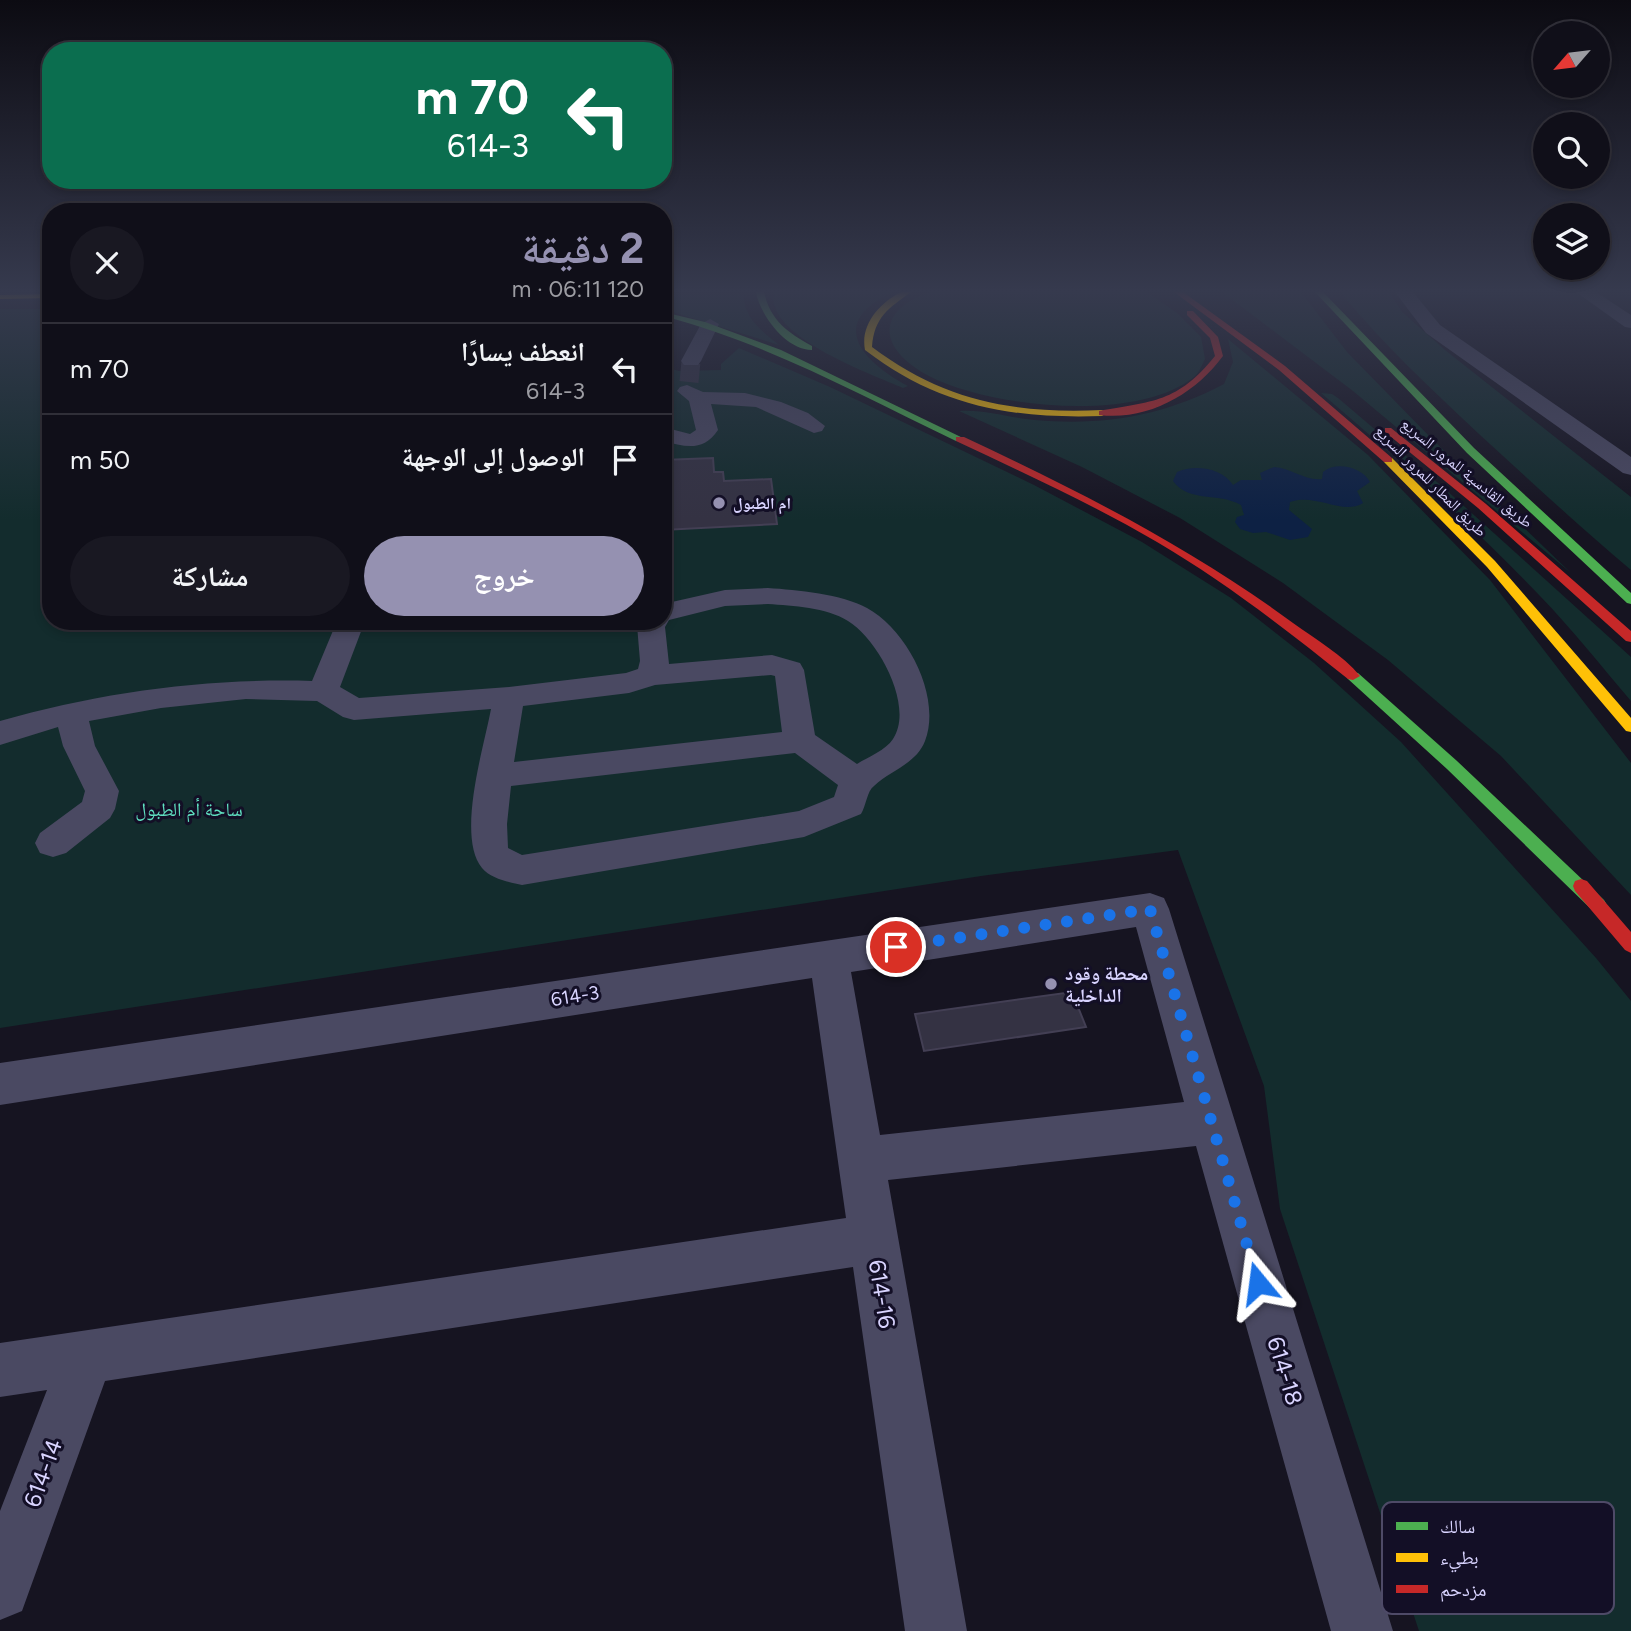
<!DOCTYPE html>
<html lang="ar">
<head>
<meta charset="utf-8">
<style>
  body { margin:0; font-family:Figtree,"Noto Naskh Arabic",sans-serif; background:#191822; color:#f1f3f6; direction:rtl; height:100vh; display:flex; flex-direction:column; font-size:26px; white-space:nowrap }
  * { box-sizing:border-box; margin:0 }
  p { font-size:23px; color:#9c9ca2 }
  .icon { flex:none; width:38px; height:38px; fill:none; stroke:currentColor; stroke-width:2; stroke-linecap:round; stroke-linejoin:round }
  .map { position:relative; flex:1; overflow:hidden; direction:ltr }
  .drawer { position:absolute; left:42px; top:203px; width:630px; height:427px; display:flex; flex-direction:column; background:#100f19; border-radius:28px; box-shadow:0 4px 10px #0003,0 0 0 2px #302f38; direction:rtl }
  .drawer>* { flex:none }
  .banner { position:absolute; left:42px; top:42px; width:630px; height:147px; border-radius:28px; box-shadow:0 4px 10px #0003,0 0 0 2px #302f38; direction:rtl; background:#0b6e4f; color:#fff; overflow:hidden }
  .needle { width:46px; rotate:242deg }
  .buttons { position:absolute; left:1533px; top:21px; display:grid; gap:14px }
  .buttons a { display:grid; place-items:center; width:77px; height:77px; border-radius:50%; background:#100f19; box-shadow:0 4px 10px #0003,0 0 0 2px #302f38; font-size:35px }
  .pin { position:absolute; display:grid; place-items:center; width:60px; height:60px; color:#fff; margin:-30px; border:4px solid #fff; border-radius:50%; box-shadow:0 2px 7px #0007 }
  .me { position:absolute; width:77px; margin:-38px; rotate:344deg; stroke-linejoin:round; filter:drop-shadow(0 0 5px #0008) }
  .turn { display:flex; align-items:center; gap:24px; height:147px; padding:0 28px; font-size:32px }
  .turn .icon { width:91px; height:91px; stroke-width:2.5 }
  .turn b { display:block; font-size:49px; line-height:60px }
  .round { display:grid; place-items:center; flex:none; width:74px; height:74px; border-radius:37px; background:#191822 }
  .headline { display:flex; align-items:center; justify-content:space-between; height:119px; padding:0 28px }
  h1 { font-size:42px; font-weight:700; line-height:52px; color:#9591b1 }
  .cta { display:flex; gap:14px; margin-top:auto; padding:14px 28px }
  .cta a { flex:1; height:80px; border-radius:42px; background:#9591b1; color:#fff; font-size:28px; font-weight:700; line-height:80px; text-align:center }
  .cta a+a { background:#191822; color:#f1f3f6 }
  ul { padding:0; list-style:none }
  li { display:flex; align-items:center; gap:21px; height:91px; padding:0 28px; border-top:2px solid #302f38 }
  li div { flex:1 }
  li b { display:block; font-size:26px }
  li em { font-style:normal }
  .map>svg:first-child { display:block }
  .green { fill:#132c2d }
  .water { fill:#0d2144 }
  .building { fill:#343243; stroke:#433f54; stroke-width:2 }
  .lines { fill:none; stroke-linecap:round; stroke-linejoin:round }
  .street-tunnel { stroke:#333142; stroke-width:19; stroke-dasharray:19 10; stroke-linecap:butt }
  .street { fill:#4a4962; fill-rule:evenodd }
  .fast { fill:#4caf50; fill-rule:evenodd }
  .slow { fill:#ffc107; fill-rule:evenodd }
  .jam { fill:#c62828; fill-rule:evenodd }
  .route { stroke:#1a73e8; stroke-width:12; stroke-dasharray:0 21.6 }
  .poi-dot { fill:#9591b1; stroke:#130f26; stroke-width:2.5 }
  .labels { text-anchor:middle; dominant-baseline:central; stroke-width:6; stroke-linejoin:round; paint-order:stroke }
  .far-street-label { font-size:16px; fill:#d9d4ff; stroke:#130f26 }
  .far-poi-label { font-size:16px; font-weight:bold; fill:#d9d4ff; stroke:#130f26; text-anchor:start }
  .park-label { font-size:19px; fill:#5fe0c0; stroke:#130f26 }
  .poi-label { font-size:19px; font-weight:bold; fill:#d9d4ff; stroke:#130f26; text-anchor:start }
  .street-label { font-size:19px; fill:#d9d4ff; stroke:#130f26 }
  .near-street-label { font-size:23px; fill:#d9d4ff; stroke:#130f26 }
  .key { fill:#130f26; stroke:#4e4a67; stroke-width:2 }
  .key-label { font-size:19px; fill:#d9d4ff }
</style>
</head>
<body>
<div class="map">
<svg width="1631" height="1631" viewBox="0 0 1631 1631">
  <rect width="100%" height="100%" fill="#161421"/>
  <path class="green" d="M774,292H893C826,323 862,361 908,386L903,388C871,374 764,336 774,292Z
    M929,292H1147L1177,313L1201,337L1205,359C1202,365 1199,373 1194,377C1137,423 990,408 929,376C881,351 872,313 929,292Z
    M1222,292H1301L1347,352L1432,439L1571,573L1353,391Z
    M1340,292H1389L1402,312L1445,350L1631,497V570C1579,526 1529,480 1479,434C1430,388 1382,343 1340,292Z
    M744,294C743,318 762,331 779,345L663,309V295Z
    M0,309H51V621H663V353L669,362L668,368L679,371L721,370V364L739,348L830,387L1034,485L1142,542L1231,598L1314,663L1401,742L1596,958L1631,1001V1631H1419L1280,1209L1264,1086L1178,850L981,876L0,1028Z
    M1228,339L1368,455L1490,580L1631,763V895L1501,756L1388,660L1283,583L1180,518L1082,467L959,411C985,409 1009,418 1035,420C1104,426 1163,416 1224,384L1233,362Z
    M1321,393L1332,394L1338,398L1444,488L1631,657V701C1601,666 1572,629 1540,596C1471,524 1397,458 1321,393Z"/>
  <path class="water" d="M1274,467C1291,468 1305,481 1322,479L1323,472C1336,461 1362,467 1370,482L1357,491L1363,503C1342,516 1317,493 1290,502L1289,510L1312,529L1308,537L1290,540L1266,532L1253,533L1240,529L1235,522L1237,517L1244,515L1241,505C1218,492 1189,503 1173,481L1177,472C1195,464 1222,468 1233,485L1241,480H1262L1260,473Z"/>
  <path class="building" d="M713,458L714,472H723L724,481L771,479L777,524L663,530V460Z
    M1072,992L1086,1027L924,1051L915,1014Z"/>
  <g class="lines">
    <path class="street-tunnel" d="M689,382L691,361"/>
    <path class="street" d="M1395,292H1413L1440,325L1631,457V475L1623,473L1426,333Z
      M1576,292H1596L1631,315V328L1625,327Z
      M710,319L719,324L701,361L698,365H684L681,361L701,324Z
      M687,385L703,392L745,393L781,402L808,413L825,426L822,431L814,433L756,407L711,404L718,430C703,452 686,447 663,441V427L690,434L696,430L689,401L677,391L680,387Z
      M768,588C797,590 842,594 867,608C907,630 942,696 925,741C916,764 891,770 874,786C867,791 866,806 861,814L804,837L522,885C509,882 491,879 482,868C456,836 484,747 491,709L354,720L343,717L317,701L246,699L161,708L89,721L95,746L119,791L115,809L110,818L66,853L53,857L40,853L35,843L40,833L82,802L85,791L63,746L58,727L0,745V721C102,692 207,678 312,681L337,621H365L340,687L359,698L509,687L626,673L638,669L640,661L637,625L639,621H663V604L725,590ZM768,604C793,606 826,607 848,621C877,638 915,706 893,739C886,750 868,757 857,764L815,735L804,670L800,663L772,655L669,664L665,627L669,620L725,606ZM771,675L775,676L782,732L514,762L523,706L629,693L655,685ZM795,753L838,785L834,797L799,811L522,855L508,848L507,824L511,786Z
      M1150,893L1164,898L1169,909L1393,1631H1331L1196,1146L888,1180L967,1631H905L853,1267L105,1381L22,1611L0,1620V1511L47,1390L0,1397V1343L846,1218L812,978L0,1105V1063ZM1136,927L1184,1102L880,1135L851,972Z"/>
    <path class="fast" d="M756,292H764C770,320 788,333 812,346V350C786,350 760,315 756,292Z
      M1315,292H1323L1474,448L1631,593V604L1627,603L1467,453Z
      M663,312L705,322L781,350L965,439L956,441C860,395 767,343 663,316Z
      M1353,672L1358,673L1457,761L1604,900L1607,905L1604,910L1598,912L1592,910L1447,769L1348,679L1346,676L1348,673Z"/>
    <path class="slow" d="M901,292H911C889,308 874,317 872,347C944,401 1014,414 1102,410L1107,413L1102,416C1011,419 938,406 865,350C860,324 880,303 901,292Z
      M51,294V298L0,299V295Z
      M1384,458H1392L1495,561L1631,718V732L1626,731L1487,567L1384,462Z"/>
    <path class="jam" d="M1174,292H1183L1285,366L1392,458V462H1384L1279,370Z
      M1187,311H1193L1218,337L1223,356C1195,394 1148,421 1099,415V411C1153,401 1177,403 1215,356L1210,338L1187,315Z
      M1385,428H1391L1486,504L1631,631V642L1626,641L1478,508L1385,432Z
      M956,437H964C1079,491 1190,547 1293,623C1315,639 1343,655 1360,676L1353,680L1348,679C1287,630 1225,582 1157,542C1092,504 1024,473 956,441Z
      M1581,879L1587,881L1631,932V953L1625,950L1575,891L1573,886L1575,881Z"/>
  </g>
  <linearGradient id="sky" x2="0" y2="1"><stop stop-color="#0c0b12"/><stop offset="0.56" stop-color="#363a4e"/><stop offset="1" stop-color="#363a4e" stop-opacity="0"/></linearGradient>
  <rect width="1631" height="520" fill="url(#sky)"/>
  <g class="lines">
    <path class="route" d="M896,947L1150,909L1258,1283"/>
  </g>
  <g class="poi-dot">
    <circle cx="719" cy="503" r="7"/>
    <circle cx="1051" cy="984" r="7"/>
  </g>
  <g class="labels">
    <g class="far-street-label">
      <text transform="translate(1467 473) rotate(39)">طريق القادسية للمرور السريع</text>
      <text transform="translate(1431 481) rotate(45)">طريق المطار للمرور السريع</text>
    </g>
    <g class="far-poi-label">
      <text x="733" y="503">ام الطبول</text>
    </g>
    <g class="park-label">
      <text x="189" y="809">ساحة أم الطبول</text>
    </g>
    <g class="poi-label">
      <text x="1065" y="973">محطة وقود<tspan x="1065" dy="22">الداخلية</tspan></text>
    </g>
    <g class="street-label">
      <text transform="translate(575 996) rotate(-9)">614-3</text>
    </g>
    <g class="near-street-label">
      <text transform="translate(882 1294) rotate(81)">614-16</text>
      <text transform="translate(1285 1371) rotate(73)">614-18</text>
      <text transform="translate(43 1473) rotate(-70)">614-14</text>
    </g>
  </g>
  <rect x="1382" y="1502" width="232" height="112" rx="10" class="key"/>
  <rect x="1396" y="1522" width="32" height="8" fill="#4caf50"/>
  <rect x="1396" y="1553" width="32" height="9" fill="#ffc107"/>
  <rect x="1396" y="1585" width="32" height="8" fill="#c62828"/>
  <g class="key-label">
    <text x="1440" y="1533">سالك</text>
    <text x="1440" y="1564">بطيء</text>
    <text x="1440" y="1596">مزدحم</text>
  </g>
</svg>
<div class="buttons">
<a><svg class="needle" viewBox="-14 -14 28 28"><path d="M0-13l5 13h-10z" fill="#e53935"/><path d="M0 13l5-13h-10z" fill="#9c9ca2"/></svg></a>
<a><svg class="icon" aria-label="search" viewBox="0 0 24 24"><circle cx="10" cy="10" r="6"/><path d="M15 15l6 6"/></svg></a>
<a><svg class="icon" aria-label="layers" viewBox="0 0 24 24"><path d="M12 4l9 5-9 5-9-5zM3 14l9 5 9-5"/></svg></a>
</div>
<div class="pin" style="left:896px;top:947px;background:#d93025"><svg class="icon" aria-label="arrive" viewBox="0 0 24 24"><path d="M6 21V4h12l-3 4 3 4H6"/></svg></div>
<svg class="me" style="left:1258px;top:1283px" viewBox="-20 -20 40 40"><path d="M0-17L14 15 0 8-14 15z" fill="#1a73e8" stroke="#fff" stroke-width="4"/></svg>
<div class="banner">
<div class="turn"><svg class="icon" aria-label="left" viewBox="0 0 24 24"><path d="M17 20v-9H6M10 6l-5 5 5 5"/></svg><div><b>70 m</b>614-3</div></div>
</div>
<section class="drawer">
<div class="headline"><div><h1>2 دقيقة</h1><p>120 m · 06:11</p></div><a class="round"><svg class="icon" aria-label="close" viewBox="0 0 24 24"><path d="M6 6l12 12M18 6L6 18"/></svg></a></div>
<ul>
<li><svg class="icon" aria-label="left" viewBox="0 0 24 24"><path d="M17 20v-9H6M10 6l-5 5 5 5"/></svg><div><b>انعطف يسارًا</b><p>614-3</p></div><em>70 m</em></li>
<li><svg class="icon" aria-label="arrive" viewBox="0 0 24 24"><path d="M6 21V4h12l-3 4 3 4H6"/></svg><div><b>الوصول إلى الوجهة</b></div><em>50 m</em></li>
</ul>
<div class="cta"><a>خروج</a><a>مشاركة</a></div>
</section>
</div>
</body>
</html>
